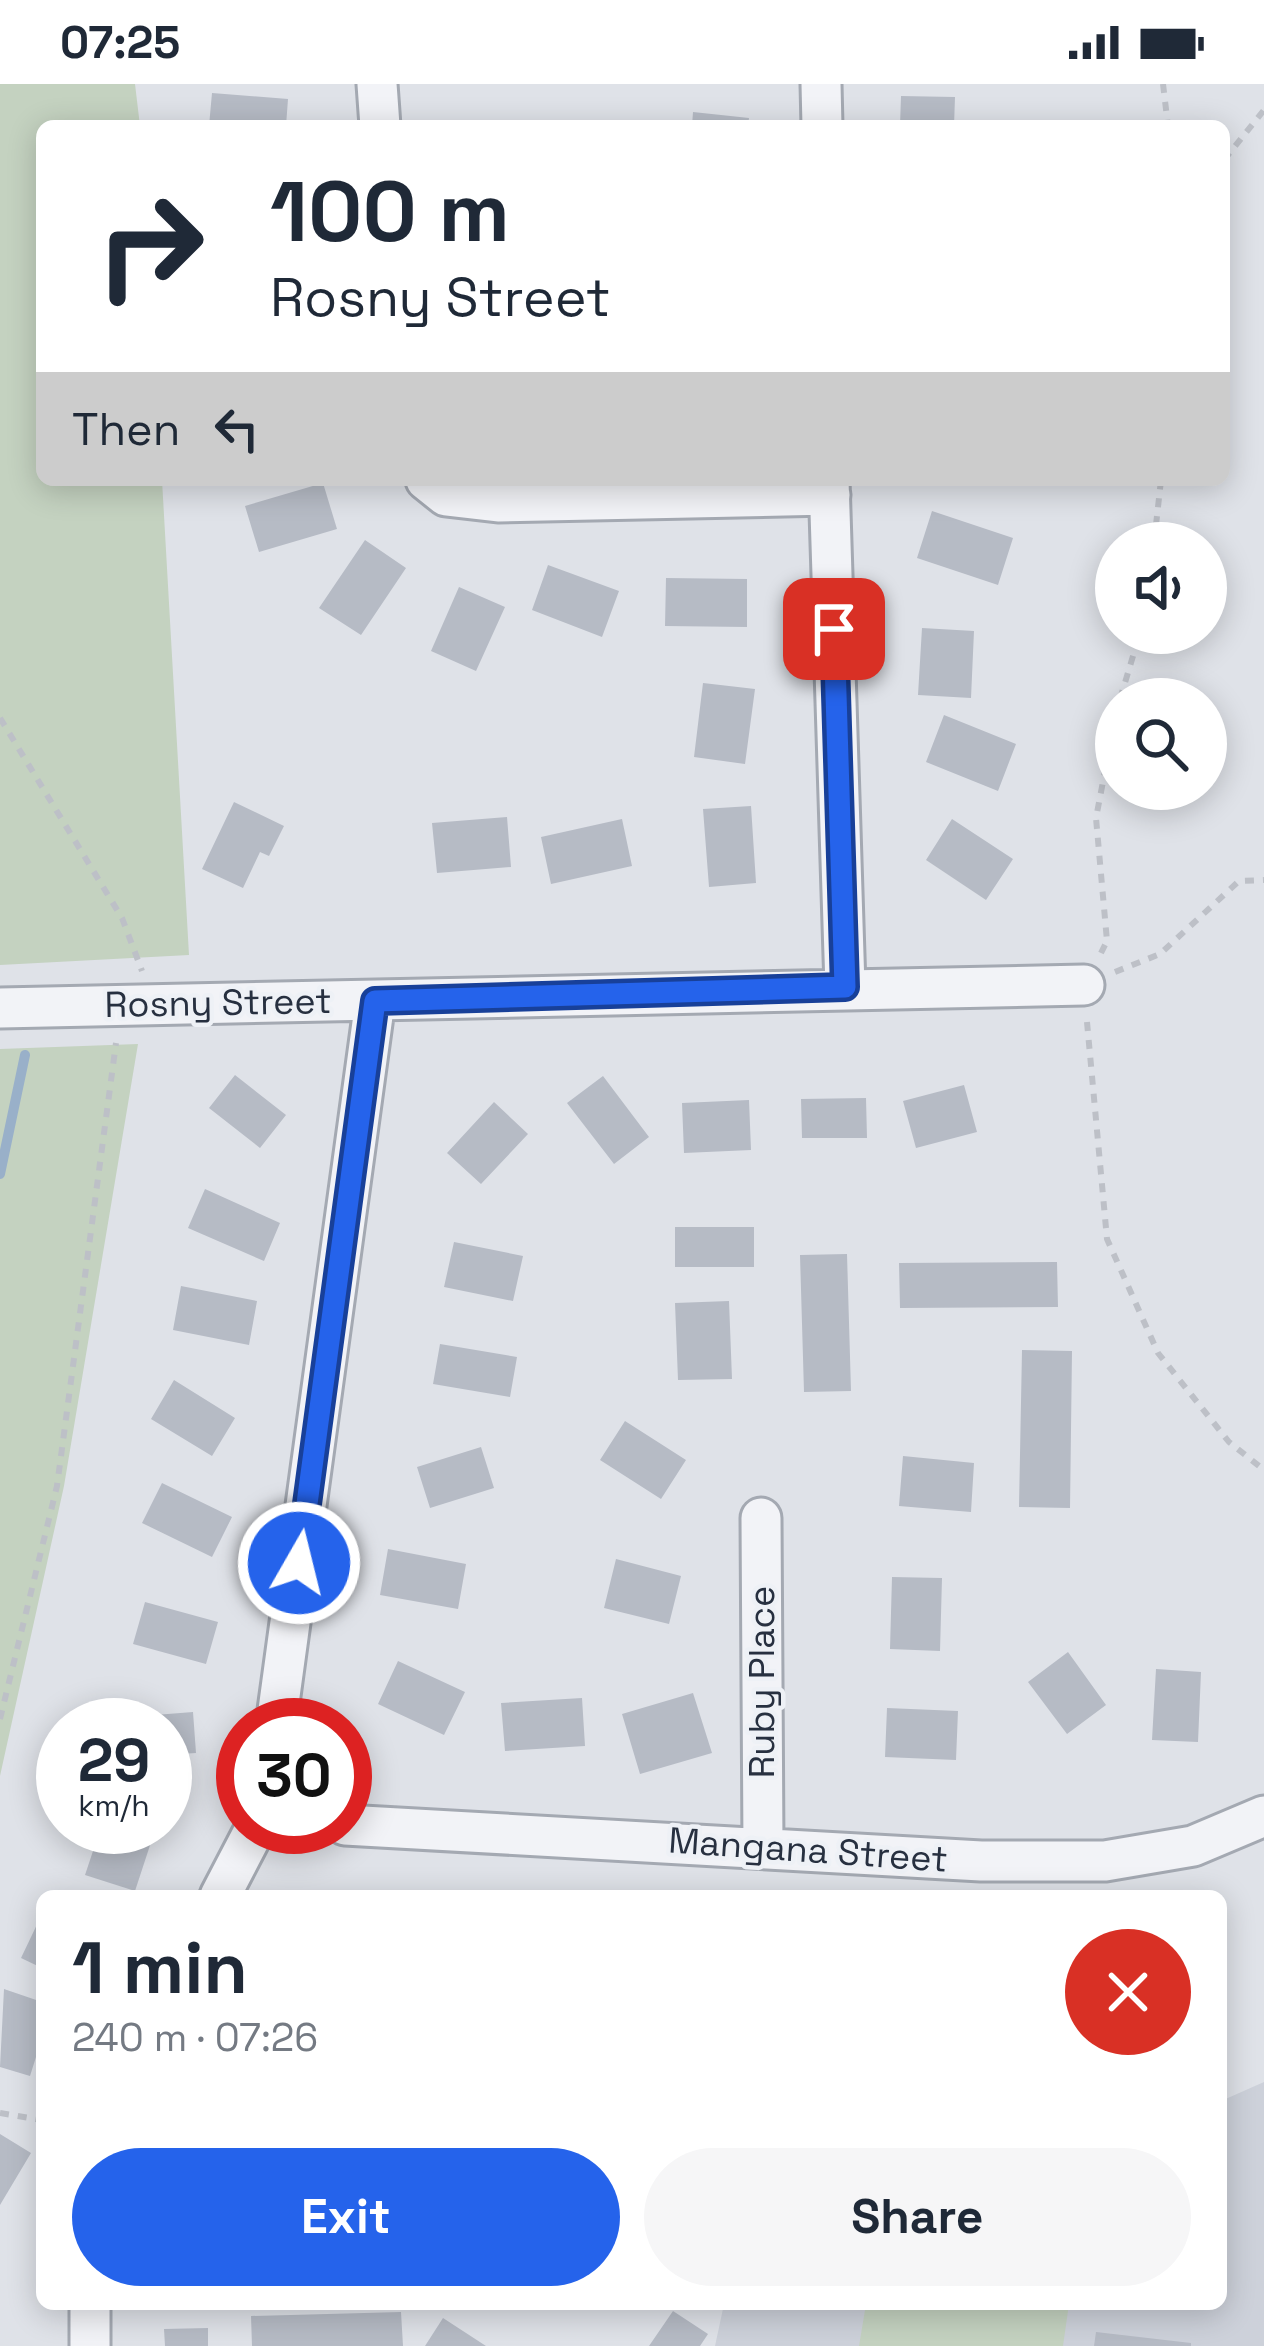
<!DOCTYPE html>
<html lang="en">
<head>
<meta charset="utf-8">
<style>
  body { margin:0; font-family:"Space Grotesk",sans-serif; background:#f6f6f7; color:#1f2937; height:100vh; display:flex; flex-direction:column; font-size:45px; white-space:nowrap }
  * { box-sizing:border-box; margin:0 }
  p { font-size:39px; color:#747a83 }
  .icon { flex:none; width:66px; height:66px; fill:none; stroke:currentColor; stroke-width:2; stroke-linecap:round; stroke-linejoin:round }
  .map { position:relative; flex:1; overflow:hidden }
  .panel { position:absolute; left:36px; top:1806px; width:1191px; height:420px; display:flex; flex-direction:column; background:#fff; border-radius:18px; box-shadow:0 6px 30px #0003 }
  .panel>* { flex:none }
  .banner { position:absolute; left:36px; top:36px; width:1194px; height:366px; border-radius:18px; box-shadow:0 6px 30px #0003; background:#fff; color:#1f2937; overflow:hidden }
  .controls { position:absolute; left:1095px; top:438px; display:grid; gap:24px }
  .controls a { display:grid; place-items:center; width:132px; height:132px; border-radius:50%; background:#fff; box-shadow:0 6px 30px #0003; font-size:60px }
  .speed { position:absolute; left:36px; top:1614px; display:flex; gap:24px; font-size:60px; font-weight:700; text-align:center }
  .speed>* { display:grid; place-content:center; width:156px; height:156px; border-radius:50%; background:#fff; box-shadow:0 6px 30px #0003; line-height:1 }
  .speed small { font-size:30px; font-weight:400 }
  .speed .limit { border:18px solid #d22; background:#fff; color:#111 }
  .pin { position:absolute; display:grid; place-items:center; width:102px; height:102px; color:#fff; margin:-51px; border-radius:24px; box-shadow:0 6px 18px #0006 }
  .me { position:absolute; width:132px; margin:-66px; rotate:8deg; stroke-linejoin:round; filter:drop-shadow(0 0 9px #0008) }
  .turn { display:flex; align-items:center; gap:42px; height:252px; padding:0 36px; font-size:54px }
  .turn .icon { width:156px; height:156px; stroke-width:2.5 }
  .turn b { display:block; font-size:84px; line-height:102px }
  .then { display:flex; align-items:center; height:114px; padding:0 36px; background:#0003; gap:24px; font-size:45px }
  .round { display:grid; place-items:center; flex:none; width:126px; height:126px; border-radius:63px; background:#f6f6f7 }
  .head { display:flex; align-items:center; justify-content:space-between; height:204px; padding:0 36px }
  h1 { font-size:72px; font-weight:800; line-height:90px }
  .action { display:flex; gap:24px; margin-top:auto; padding:24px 36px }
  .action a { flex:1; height:138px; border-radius:72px; background:#2563eb; color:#fff; font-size:48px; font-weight:800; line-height:138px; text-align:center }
  .action a+a { background:#f6f6f7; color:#1f2937 }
  .status { display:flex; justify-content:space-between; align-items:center; height:84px; padding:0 60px; background:#fff; direction:ltr }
  .status svg { height:33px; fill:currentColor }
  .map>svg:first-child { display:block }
  .built { fill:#cdd1da }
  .green { fill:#c4d2c0 }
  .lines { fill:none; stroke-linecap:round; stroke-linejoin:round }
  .stream { stroke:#99b0c9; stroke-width:10 }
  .building { fill:#b6bbc5 }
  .minor-casing { stroke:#a4a9b2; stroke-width:45 }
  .path { stroke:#bdc0c7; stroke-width:6; stroke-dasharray:9 9; stroke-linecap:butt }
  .minor { stroke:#f2f3f7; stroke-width:39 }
  .route-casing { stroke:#184099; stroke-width:30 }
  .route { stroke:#2563eb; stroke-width:21 }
  .labels { text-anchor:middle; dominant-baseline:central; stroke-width:9; stroke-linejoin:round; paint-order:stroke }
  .street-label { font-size:36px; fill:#273040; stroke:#eef1f6 }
</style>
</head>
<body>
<div class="status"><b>07:25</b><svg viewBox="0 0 49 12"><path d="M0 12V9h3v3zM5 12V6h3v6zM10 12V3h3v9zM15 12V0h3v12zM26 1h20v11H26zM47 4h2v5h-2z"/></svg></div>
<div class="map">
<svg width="1264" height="2262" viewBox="0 0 1264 2262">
  <rect width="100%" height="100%" fill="#dfe2e8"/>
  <path class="built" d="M1264,1998V2262H715L724,2220H1221V2017Z"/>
  <path class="green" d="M0,0H135L140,42H42V396H162L189,871L0,881Z
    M138,960L64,1402L0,1692V965Z
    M866,2220H1069L1063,2262H859Z"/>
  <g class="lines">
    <path class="stream" d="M0,1090L25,971"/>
  </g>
  <path class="building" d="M212,9L288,15L286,42H209Z
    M901,12L955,13L954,42H900Z
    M693,28L749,34L748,42H692Z
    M323,399L337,445L259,468L245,422Z
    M932,427L1013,454L998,501L917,474Z
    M365,456L406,484L361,551L319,524Z
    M548,481L619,507L602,553L532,526Z
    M666,494L747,495V543L665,542Z
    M459,503L505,523L476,587L431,567Z
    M922,544L974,547L971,614L918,611Z
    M703,599L755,605L745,680L694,673Z
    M944,631L1016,660L998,707L926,678Z
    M234,718L284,742L269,772L260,768L243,804L202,785Z
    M751,722L756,799L709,803L703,725Z
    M507,733L511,783L437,789L432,739Z
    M622,735L632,782L551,800L541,753Z
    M952,735L1013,775L986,816L926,776Z
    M235,991L286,1031L260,1064L209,1024Z
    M603,992L649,1053L614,1080L567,1019Z
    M964,1001L977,1048L916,1064L903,1017Z
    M866,1014L867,1054H802L801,1015Z
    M749,1016L751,1066L684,1069L682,1019Z
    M494,1018L528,1050L481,1100L447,1069Z
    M205,1105L280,1139L264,1177L188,1144Z
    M675,1143H754V1183H675Z
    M454,1158L523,1172L513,1217L444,1203Z
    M847,1170L851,1307L804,1308L800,1171Z
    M1057,1178L1058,1223L900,1224L899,1179Z
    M181,1202L257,1217L249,1261L173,1246Z
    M729,1217L732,1295L678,1296L675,1219Z
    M440,1260L517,1273L510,1313L433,1300Z
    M1022,1266L1072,1267L1070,1424L1019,1423Z
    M174,1296L235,1334L212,1372L151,1335Z
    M625,1337L686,1376L661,1415L600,1376Z
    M481,1363L494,1404L430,1424L417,1383Z
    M903,1372L974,1379L971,1428L899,1422Z
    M162,1399L232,1433L212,1473L142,1439Z
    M388,1465L466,1480L458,1525L380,1511Z
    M616,1475L681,1492L669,1540L604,1524Z
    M892,1493L942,1494L940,1567L890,1565Z
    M145,1518L218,1538L206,1580L133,1560Z
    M1068,1568L1106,1621L1067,1650L1028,1598Z
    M398,1577L465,1608L444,1651L378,1620Z
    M1156,1585L1201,1588L1198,1658L1152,1656Z
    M693,1609L712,1669L640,1690L622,1630Z
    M582,1614L585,1662L505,1667L501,1619Z
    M887,1624L958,1627L956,1676L885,1673Z
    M193,1628L196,1669L165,1671V1641H118L117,1634Z
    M101,1743H156L135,1807L85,1791Z
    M42,1830V1884L21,1874Z
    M4,1905L42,1918V1954L30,1992L0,1983Z
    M0,2050L31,2069L0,2121Z
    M673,2227L708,2250L700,2262H649Z
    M401,2228L403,2262H252L251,2232Z
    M443,2234L486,2262H425Z
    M208,2244V2262H165L164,2245Z
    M1096,2248L1191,2259V2262H1094Z"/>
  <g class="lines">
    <g class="minor-casing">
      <path id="minor" d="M377,0L380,42
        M821,0L822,42
        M426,396L446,412L498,418L830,411
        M829,396L845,903
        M0,924L1084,901
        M761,1434L763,1762
        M276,1641L375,917
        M345,1741L981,1777H1105L1193,1762L1264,1732
        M220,1812L256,1743
        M90,2220V2262"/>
    </g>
    <path class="path" d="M1163,0L1168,42
      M1224,76L1264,26
      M1154,459L1161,396
      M1120,615L1140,549
      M0,634L122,834L142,887
      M1101,869L1107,857L1096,734L1116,630
      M1115,888L1160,870L1239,797L1264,796
      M1087,938L1107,1155L1158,1269L1229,1358L1264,1386
      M0,1635L57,1402L116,959
      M0,2029L42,2036"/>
    <use href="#minor" class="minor"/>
  </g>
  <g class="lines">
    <g class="route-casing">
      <path id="route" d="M299,1479L375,917L845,903L834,545"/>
    </g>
    <use href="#route" class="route"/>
  </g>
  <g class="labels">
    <g class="street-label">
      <text transform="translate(218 919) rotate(-1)">Rosny Street</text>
      <text transform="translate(762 1598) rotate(-90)">Ruby Place</text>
      <text transform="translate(808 1766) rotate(4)">Mangana Street</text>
    </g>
  </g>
</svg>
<div class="controls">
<a><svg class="icon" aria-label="sound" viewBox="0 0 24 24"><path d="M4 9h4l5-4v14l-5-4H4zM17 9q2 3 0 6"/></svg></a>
<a><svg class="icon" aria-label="search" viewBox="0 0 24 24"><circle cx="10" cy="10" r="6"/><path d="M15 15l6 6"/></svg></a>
</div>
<div class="speed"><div>29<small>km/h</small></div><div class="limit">30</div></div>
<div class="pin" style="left:834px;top:545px;background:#d93025"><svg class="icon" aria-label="arrive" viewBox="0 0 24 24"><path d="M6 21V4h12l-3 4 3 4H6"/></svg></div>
<svg class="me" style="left:299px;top:1479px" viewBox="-20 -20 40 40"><circle r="17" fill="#2563eb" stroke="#fff" stroke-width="3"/><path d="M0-11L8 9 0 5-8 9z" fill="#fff"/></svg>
<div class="banner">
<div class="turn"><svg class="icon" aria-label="right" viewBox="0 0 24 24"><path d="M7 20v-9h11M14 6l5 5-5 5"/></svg><div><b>100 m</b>Rosny Street</div></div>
<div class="then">Then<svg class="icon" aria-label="left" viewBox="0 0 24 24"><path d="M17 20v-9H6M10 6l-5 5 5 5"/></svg></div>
</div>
<section class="panel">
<div class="head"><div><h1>1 min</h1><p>240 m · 07:26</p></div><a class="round" style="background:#d93025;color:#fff"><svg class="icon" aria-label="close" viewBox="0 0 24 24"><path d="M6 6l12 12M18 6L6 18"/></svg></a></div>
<div class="action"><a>Exit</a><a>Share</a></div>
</section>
</div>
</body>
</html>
